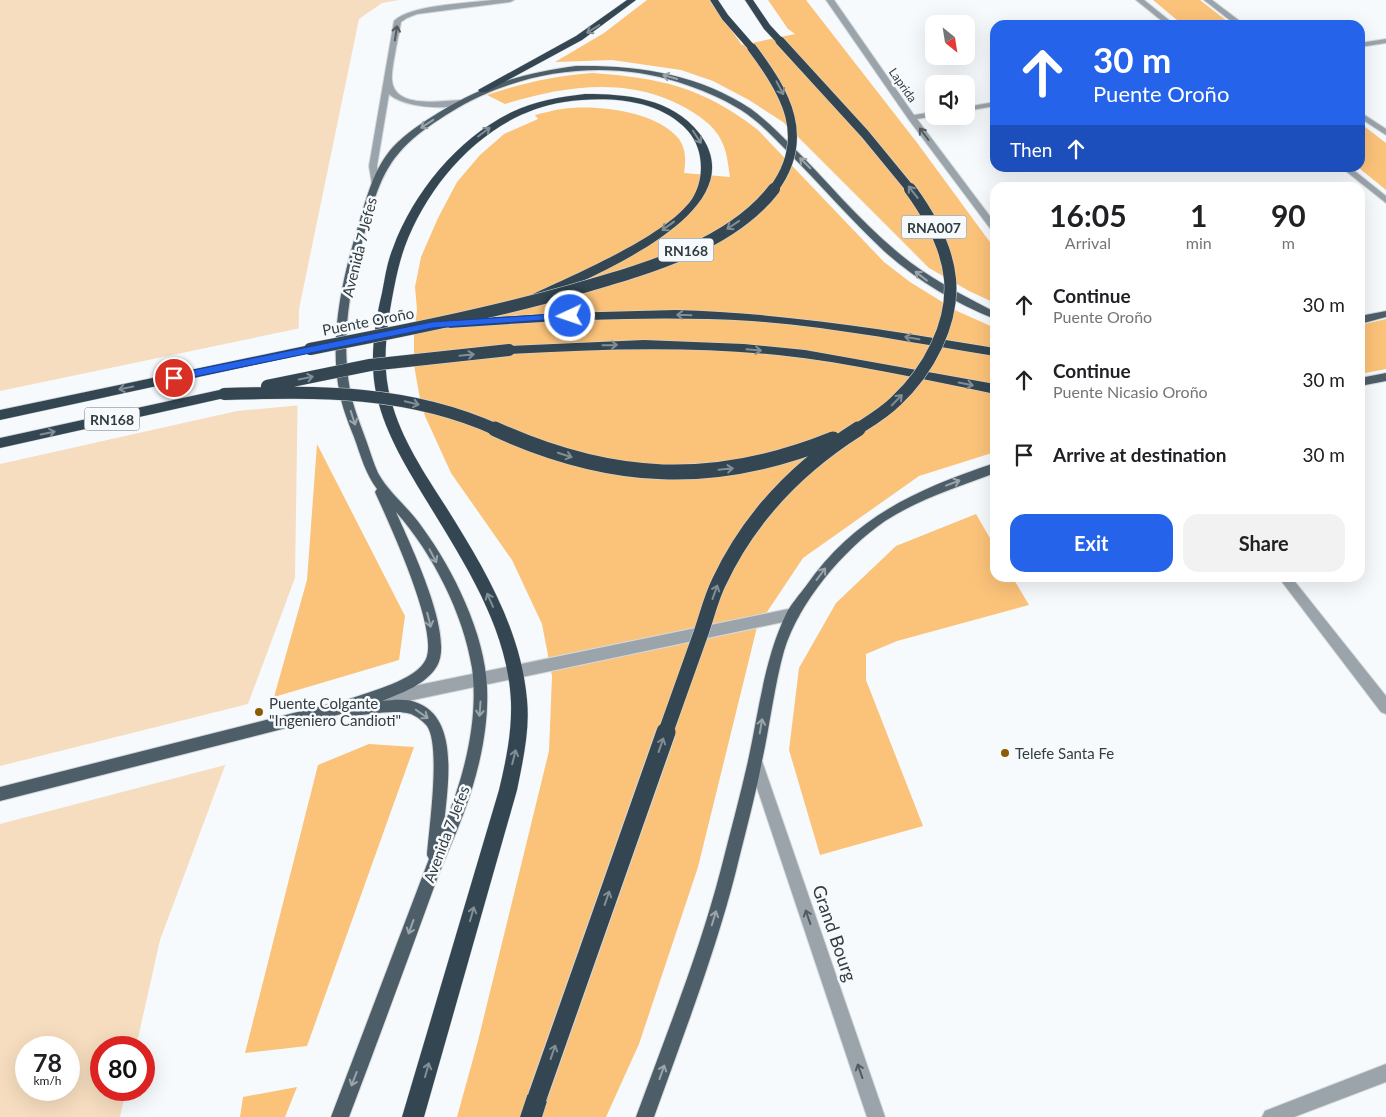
<!DOCTYPE html>
<html lang="en">
<head>
<meta charset="utf-8">
<style>
  body { margin:0; font-family:Lato,sans-serif; background:#f2f2f2; color:#202124; height:100vh; display:flex; flex-direction:column; font-size:19px; white-space:nowrap }
  * { box-sizing:border-box; margin:0 }
  p { font-size:16px; color:#757577 }
  .icon { flex:none; width:28px; height:28px; fill:none; stroke:currentColor; stroke-width:2; stroke-linecap:round; stroke-linejoin:round }
  .map { position:relative; flex:1; overflow:hidden }
  .drawer { position:absolute; left:990px; top:182px; width:375px; height:400px; display:flex; flex-direction:column; background:#fff; border-radius:15px; box-shadow:0 5px 20px #0002 }
  .drawer>* { flex:none }
  .guide { position:absolute; left:990px; top:20px; width:375px; height:152px; border-radius:15px; box-shadow:0 5px 20px #0002; background:#2563eb; color:#fff; overflow:hidden }
  .needle { width:32px; rotate:150deg }
  .tools { position:absolute; left:925px; top:15px; display:grid; gap:10px }
  .tools a { display:grid; place-items:center; width:50px; height:50px; border-radius:10px; background:#fff; box-shadow:0 5px 20px #0002; font-size:25px }
  .speed { position:absolute; left:15px; top:1036px; display:flex; gap:10px; font-size:25px; font-weight:700; text-align:center }
  .speed>* { display:grid; place-content:center; width:65px; height:65px; border-radius:50%; background:#fff; box-shadow:0 5px 20px #0002; line-height:1 }
  .speed small { font-size:12px; font-weight:400 }
  .speed .limit { border:8px solid #d22; background:#fff; color:#111 }
  .pin { position:absolute; display:grid; place-items:center; width:42px; height:42px; color:#fff; margin:-21px; border:2px solid #fff; border-radius:50%; box-shadow:0 1px 5px #0007 }
  .me { position:absolute; width:55px; margin:-28px; rotate:267deg; stroke-linejoin:round; filter:drop-shadow(0 0 4px #0008) }
  .turn { display:flex; align-items:center; gap:18px; height:105px; padding:0 20px; font-size:22px }
  .turn .icon { width:65px; height:65px; stroke-width:2.5 }
  .turn b { display:block; font-size:35px; line-height:42px }
  .then { display:flex; align-items:center; height:48px; padding:0 20px; background:#0003; gap:10px; font-size:19px }
  .eta { display:flex; justify-content:space-evenly; align-items:center; height:85px; text-align:center }
  .eta b { font-size:30px; font-weight:700; line-height:35px }
  .button { display:flex; gap:10px; margin-top:auto; padding:10px 20px }
  .button a { flex:1; height:58px; border-radius:15px; background:#2563eb; color:#fff; font-size:20px; font-weight:700; line-height:58px; text-align:center }
  .button a+a { background:#f2f2f2; color:#202124 }
  ul { padding:0; list-style:none }
  li { display:flex; align-items:center; gap:15px; height:75px; padding:0 20px }
  li div { flex:1 }
  li b { display:block; font-size:19px }
  li em { font-style:normal }
  .map>svg:first-child { display:block }
  .green { fill:#fbc279 }
  .water { fill:#f6ddbf; fill-rule:evenodd }
  .pier { fill:#f6fafd }
  .lines { fill:none; stroke-linecap:round; stroke-linejoin:round }
  .minor-casing { stroke:#d3d8db; stroke-width:2 }
  .major-casing { stroke:#d3d8db; stroke-width:2 }
  .highway-casing { stroke:#d3d8db; stroke-width:1 }
  .minor { fill:#9aa4aa; fill-rule:evenodd }
  .major { fill:#4e5e68; fill-rule:evenodd }
  .highway { fill:#334651; fill-rule:evenodd }
  .highway-bridge-far3-casing { stroke:#d3d8db; stroke-width:10; stroke-linecap:butt }
  .highway-bridge-far2-casing { stroke:#d3d8db; stroke-width:13; stroke-linecap:butt }
  .highway-bridge-far1-casing { stroke:#d3d8db; stroke-width:16; stroke-linecap:butt }
  .highway-bridge-casing { stroke:#d3d8db; stroke-width:21; stroke-linecap:butt }
  .highway-bridge-far3 { stroke:#334651; stroke-width:9 }
  .highway-bridge-far2 { stroke:#334651; stroke-width:12 }
  .highway-bridge-far1 { stroke:#334651; stroke-width:15 }
  .highway-bridge { stroke:#334651; stroke-width:19 }
  .oneway { stroke:#818e96 }
  .oneway2 { stroke:#525b60 }
  .oneway3 { stroke:#9aa4ab }
  .route { fill:#2563eb; stroke:#184099 }
  .poi-dot { fill:#8c5b05; stroke:#f6fafd; stroke-width:2 }
  .labels { text-anchor:middle; dominant-baseline:central; stroke-width:5; stroke-linejoin:round; paint-order:stroke }
  .far-street-label { font-size:12px; fill:#333c41; stroke:#f6fafd }
  .shield { fill:#f6fafd; stroke:#6e7579; stroke-width:1 }
  .shield-label { font-size:14px; font-weight:bold; fill:#333c41 }
  .street-label { font-size:15px; fill:#333c41; stroke:#f6fafd }
  .poi-label { font-size:15px; fill:#333c41; stroke:#f6fafd; text-anchor:start }
  .near-street-label { font-size:18px; fill:#333c41; stroke:#f6fafd }
</style>
</head>
<body>
<div class="map">
<svg width="1386" height="1117" viewBox="0 0 1386 1117">
  <rect width="100%" height="100%" fill="#f6fafd"/>
  <path class="green" d="M647,0H710L742,45L795,34L788,29L768,0H806L918,144L995,249V303L969,291L929,268L783,122L749,100L713,81L681,70L612,60L555,62L604,33Z
    M1153,0H1200L1232,25H1183Z
    M592,73C661,78 703,87 758,130L884,262L910,282L957,311L995,328V452L919,476L803,558L757,627L698,867L639,1044L606,1117H457L478,1041L549,751L552,676L542,624L512,560L451,473L425,416L420,399L414,365V335L417,310L415,287L421,257L438,218L457,182L480,155L504,134L538,119L535,115C544,113 553,110 562,109C595,104 657,111 679,139C686,149 686,161 684,173L730,177C728,164 727,151 721,140C714,125 698,115 684,107C627,76 564,86 505,104L487,95C522,83 555,76 592,73Z
    M1360,123L1386,143V190L1359,168Z
    M1386,319V369L1360,374V325Z
    M317,444L405,616L399,660L274,697L307,580Z
    M976,514L995,547V578H1013L1029,605L897,641L866,654V680L923,826L820,855L789,750L799,668L836,603L896,546Z
    M369,744L414,747L307,1046L245,1053L318,765Z
    M297,1087L285,1117H240L243,1097Z"/>
  <path class="water" d="M0,0H399L382,3L359,19L299,309L295,578L160,940L136,1047L101,1048V1090H126L120,1117H0ZM26,1048H69V1090H26Z"/>
  <path class="pier" d="M301,328V405L237,411L0,464V391Z
    M252,703L229,764L0,824V766Z"/>
  <g class="lines">
    <g class="minor-casing">
      <path id="minor" d="M493,0H514L510,2L417,14L407,18L401,22C399,36 391,68 392,80C394,109 441,101 460,100L464,102C450,112 402,107 389,94L377,166L379,183L375,186L372,185L369,166L394,21C409,5 470,3 493,0Z
        M826,0H834L914,115L934,112L935,116L917,119L995,223V232L992,231L909,120Z
        M1136,0H1144L1175,25H1167Z
        M1204,0H1212L1245,25H1236Z
        M1386,39V43L1360,47V43Z
        M995,102V106L966,111V107Z
        M1360,112L1386,129V135L1360,118Z
        M1342,168H1351L1386,196V203Z
        M1279,578H1292L1386,696V714L1381,712Z
        M793,608L798,610L800,614L798,618L793,620L375,708L370,706L368,701L370,696L375,694Z
        M755,754L760,756L762,761L885,1117H867L748,761L750,756Z
        M1386,1064V1082L1294,1117H1262L1265,1111Z"/>
    </g>
    <g class="major-casing">
      <path id="major" d="M576,66C637,65 699,74 751,109C766,120 780,134 793,147C827,181 858,219 895,250C925,276 960,294 995,312V319C955,303 916,280 884,251C850,219 820,184 787,151C773,136 758,121 741,110C722,98 700,89 678,82C603,58 517,71 451,112C387,151 381,173 362,243C349,291 341,341 350,390C353,407 360,423 366,440C370,451 373,462 378,473C389,493 409,508 422,527C453,569 485,634 487,687C489,730 478,775 463,815C455,837 445,858 437,879C408,959 379,1038 349,1117H331L429,859L427,855C429,828 441,746 427,726C424,722 416,716 411,714C393,709 369,715 350,716L345,713L0,801V787L349,699C369,692 417,680 426,659C439,630 389,523 375,492L377,489C365,473 361,456 354,437C348,422 342,407 339,390C329,334 343,276 359,223C367,196 374,168 393,147C406,133 422,123 438,113C483,85 523,73 576,66ZM396,512C433,554 463,613 472,668C479,719 464,778 444,825C447,790 460,722 420,704C408,698 395,700 382,701C401,693 426,685 437,666C455,636 410,544 396,512Z
        M1386,311V317L1360,324V316Z
        M1386,373V381L1360,386V378Z
        M995,463V473C958,487 919,499 885,521C843,550 799,602 784,651C774,687 770,725 762,761C755,798 745,834 736,871C715,954 683,1036 654,1117H636C666,1035 699,954 721,869C730,833 740,797 748,761C759,711 764,659 787,612C792,603 800,594 806,586C854,517 917,489 995,463Z"/>
    </g>
    <g class="highway-casing">
      <path id="highway" d="M627,0H636L582,40L486,92H480L478,90L576,36Z
        M710,0H718L728,15L755,46V50H749L722,19Z
        M745,0H753L770,25L783,39V43H777L764,29Z
        M585,94C626,94 672,98 699,133C761,213 586,278 535,303H527L525,300L527,297C570,276 666,237 692,199C705,179 704,149 688,131C659,98 605,96 564,102C490,113 430,179 405,246C397,268 393,293 389,316C385,344 383,373 391,400C401,439 425,474 446,507C483,566 521,629 527,700C530,730 523,760 517,790L424,1117H402L499,790C506,761 512,732 511,702C508,629 465,564 428,503C408,470 386,435 377,397C369,364 374,326 382,293C385,278 387,262 393,248C413,193 458,138 512,112C535,101 560,97 585,94Z
        M676,310C785,313 888,330 995,348V356C914,343 833,327 752,321C651,315 550,321 449,328L443,324L449,320L563,313Z
        M644,340L744,344L805,350L995,384V394C923,379 851,363 778,355C689,346 599,349 509,354L505,353L503,350L505,347L509,346Z
        M310,345L314,346L316,349L314,352L0,420V410Z
        M224,389L229,391L231,394L229,397L0,448V438Z
        M537,1087L545,1090L548,1098L542,1117H520L529,1090Z"/>
    </g>
    <use href="#minor" class="minor"/>
    <use href="#major" class="major"/>
    <use href="#highway" class="highway"/>
    <g class="highway-bridge-far3-casing">
      <path id="highway-bridge-far3" d="M780,41L865,134L911,190
        M752,48C786,93 812,138 773,190"/>
    </g>
    <g class="highway-bridge-far2-casing">
      <path id="highway-bridge-far2" d="M310,349C397,332 484,315 570,291C638,271 729,248 774,189
        M267,386L370,365L509,350
        M224,394C319,391 409,390 497,430
        M856,430C870,421 884,413 896,401C928,371 954,324 950,279C947,246 929,215 910,189"/>
    </g>
    <g class="highway-bridge-far1-casing">
      <path id="highway-bridge-far1" d="M495,429C611,482 714,487 833,439
        M665,734C677,700 689,666 701,633C707,616 711,598 719,582C749,518 798,467 858,429"/>
    </g>
    <g class="highway-bridge-casing">
      <path id="highway-bridge" d="M537,1098L666,732"/>
    </g>
    <use href="#highway-bridge-far3" class="highway-bridge-far3"/>
    <use href="#highway-bridge-far2" class="highway-bridge-far2"/>
    <use href="#highway-bridge-far1" class="highway-bridge-far1"/>
    <use href="#highway-bridge" class="highway-bridge"/>
  </g>
  <defs><path id="oneway-shaft" d="M-6 0H5M1.5-3L5.5 0L1.5 3" fill="none" stroke-width="1.6" stroke-linecap="round" stroke-linejoin="round" transform="scale(1.25)"/></defs>
  <g class="oneway">
    <use href="#oneway-shaft" transform="translate(593 29) rotate(148)"/>
    <use href="#oneway-shaft" transform="translate(780 88) rotate(62)"/>
    <use href="#oneway-shaft" transform="translate(484 132) rotate(-37)"/>
    <use href="#oneway-shaft" transform="translate(697 137) rotate(57)"/>
    <use href="#oneway-shaft" transform="translate(913 192) rotate(-128)"/>
    <use href="#oneway-shaft" transform="translate(733 225) rotate(146)"/>
    <use href="#oneway-shaft" transform="translate(668 226) rotate(144)"/>
    <use href="#oneway-shaft" transform="translate(684 315) rotate(-178)"/>
    <use href="#oneway-shaft" transform="translate(912 338) rotate(-171)"/>
    <use href="#oneway-shaft" transform="translate(610 345) rotate(-1)"/>
    <use href="#oneway-shaft" transform="translate(754 350) rotate(5)"/>
    <use href="#oneway-shaft" transform="translate(467 355) rotate(-6)"/>
    <use href="#oneway-shaft" transform="translate(306 378) rotate(-11)"/>
    <use href="#oneway-shaft" transform="translate(966 384) rotate(11)"/>
    <use href="#oneway-shaft" transform="translate(126 388) rotate(168)"/>
    <use href="#oneway-shaft" transform="translate(897 400) rotate(-46)"/>
    <use href="#oneway-shaft" transform="translate(412 403) rotate(13)"/>
    <use href="#oneway-shaft" transform="translate(48 433) rotate(-12)"/>
    <use href="#oneway-shaft" transform="translate(565 455) rotate(18)"/>
    <use href="#oneway-shaft" transform="translate(726 469) rotate(-6)"/>
    <use href="#oneway-shaft" transform="translate(715 592) rotate(-70)"/>
    <use href="#oneway-shaft" transform="translate(490 600) rotate(-114)"/>
    <use href="#oneway-shaft" transform="translate(661 745) rotate(-71)"/>
    <use href="#oneway-shaft" transform="translate(514 757) rotate(-76)"/>
    <use href="#oneway-shaft" transform="translate(607 898) rotate(-71)"/>
    <use href="#oneway-shaft" transform="translate(472 914) rotate(-74)"/>
    <use href="#oneway-shaft" transform="translate(553 1052) rotate(-71)"/>
    <use href="#oneway-shaft" transform="translate(427 1070) rotate(-74)"/>
  </g>
  <g class="oneway2">
    <use href="#oneway-shaft" transform="translate(396 33) rotate(-81)"/>
    <use href="#oneway-shaft" transform="translate(924 134) rotate(-127)"/>
    <use href="#oneway-shaft" transform="translate(808 917) rotate(-109)"/>
    <use href="#oneway-shaft" transform="translate(860 1071) rotate(-109)"/>
  </g>
  <g class="oneway3">
    <use href="#oneway-shaft" transform="translate(670 77) rotate(-164)"/>
    <use href="#oneway-shaft" transform="translate(427 124) rotate(147)"/>
    <use href="#oneway-shaft" transform="translate(805 163) rotate(-135)"/>
    <use href="#oneway-shaft" transform="translate(921 276) rotate(-142)"/>
    <use href="#oneway-shaft" transform="translate(353 418) rotate(72)"/>
    <use href="#oneway-shaft" transform="translate(953 483) rotate(-21)"/>
    <use href="#oneway-shaft" transform="translate(433 556) rotate(62)"/>
    <use href="#oneway-shaft" transform="translate(821 574) rotate(-53)"/>
    <use href="#oneway-shaft" transform="translate(429 620) rotate(76)"/>
    <use href="#oneway-shaft" transform="translate(480 709) rotate(94)"/>
    <use href="#oneway-shaft" transform="translate(422 714) rotate(35)"/>
    <use href="#oneway-shaft" transform="translate(761 726) rotate(-80)"/>
    <use href="#oneway-shaft" transform="translate(714 918) rotate(-73)"/>
    <use href="#oneway-shaft" transform="translate(411 927) rotate(110)"/>
    <use href="#oneway-shaft" transform="translate(662 1072) rotate(-70)"/>
    <use href="#oneway-shaft" transform="translate(354 1079) rotate(111)"/>
  </g>
  <path class="route" d="M570,313L573,314V318L432,328L174,381L170,378L174,374L432,322Z"/>
  <g class="poi-dot">
    <circle cx="259" cy="712" r="5"/>
    <circle cx="1005" cy="753" r="5"/>
  </g>
  <g class="labels">
    <g class="far-street-label">
      <text transform="translate(903 85) rotate(55)">Laprida</text>
    </g>
    <g class="shield">
      <rect x="901.5" y="215.5" width="65" height="23" rx="4"/>
      <rect x="658.5" y="238.5" width="55" height="23" rx="4"/>
      <rect x="84.5" y="407.5" width="55" height="23" rx="4"/>
    </g>
    <g class="shield-label">
      <text x="934" y="227">RNA007</text>
      <text x="686" y="250">RN168</text>
      <text x="112" y="419">RN168</text>
    </g>
    <g class="street-label">
      <text transform="translate(359 247) rotate(-76)">Avenida 7 Jefes</text>
      <text transform="translate(368 321) rotate(-11)">Puente Oroño</text>
      <text transform="translate(446 834) rotate(-69)">Avenida 7 Jefes</text>
    </g>
    <g class="poi-label">
      <text x="269" y="703">Puente Colgante<tspan x="269" dy="17">"Ingeniero Candioti"</tspan></text>
      <text x="1015" y="753">Telefe Santa Fe</text>
    </g>
    <g class="near-street-label">
      <text transform="translate(835 933) rotate(71)">Grand Bourg</text>
    </g>
  </g>
</svg>
<div class="tools">
<a><svg class="needle" viewBox="-14 -14 28 28"><path d="M0-13l5 13h-10z" fill="#e53935"/><path d="M0 13l5-13h-10z" fill="#757577"/></svg></a>
<a><svg class="icon" aria-label="sound" viewBox="0 0 24 24"><path d="M4 9h4l5-4v14l-5-4H4zM17 9q2 3 0 6"/></svg></a>
</div>
<div class="speed"><div>78<small>km/h</small></div><div class="limit">80</div></div>
<div class="pin" style="left:174px;top:378px;background:#d93025"><svg class="icon" aria-label="arrive" viewBox="0 0 24 24"><path d="M6 21V4h12l-3 4 3 4H6"/></svg></div>
<svg class="me" style="left:570px;top:316px" viewBox="-20 -20 40 40"><circle r="17" fill="#2563eb" stroke="#fff" stroke-width="3"/><path d="M0-11L8 9 0 5-8 9z" fill="#fff"/></svg>
<div class="guide">
<div class="turn"><svg class="icon" aria-label="ahead" viewBox="0 0 24 24"><path d="M12 20V5M6 11l6-6 6 6"/></svg><div><b>30 m</b>Puente Oroño</div></div>
<div class="then">Then<svg class="icon" aria-label="ahead" viewBox="0 0 24 24"><path d="M12 20V5M6 11l6-6 6 6"/></svg></div>
</div>
<section class="drawer">
<div class="eta">
<div><b>16:05</b><p>Arrival</p></div>
<div><b>1</b><p>min</p></div>
<div><b>90</b><p>m</p></div>
</div>
<ul>
<li><svg class="icon" aria-label="ahead" viewBox="0 0 24 24"><path d="M12 20V5M6 11l6-6 6 6"/></svg><div><b>Continue</b><p>Puente Oroño</p></div><em>30 m</em></li>
<li><svg class="icon" aria-label="ahead" viewBox="0 0 24 24"><path d="M12 20V5M6 11l6-6 6 6"/></svg><div><b>Continue</b><p>Puente Nicasio Oroño</p></div><em>30 m</em></li>
<li><svg class="icon" aria-label="arrive" viewBox="0 0 24 24"><path d="M6 21V4h12l-3 4 3 4H6"/></svg><div><b>Arrive at destination</b></div><em>30 m</em></li>
</ul>
<div class="button"><a>Exit</a><a>Share</a></div>
</section>
</div>
</body>
</html>
